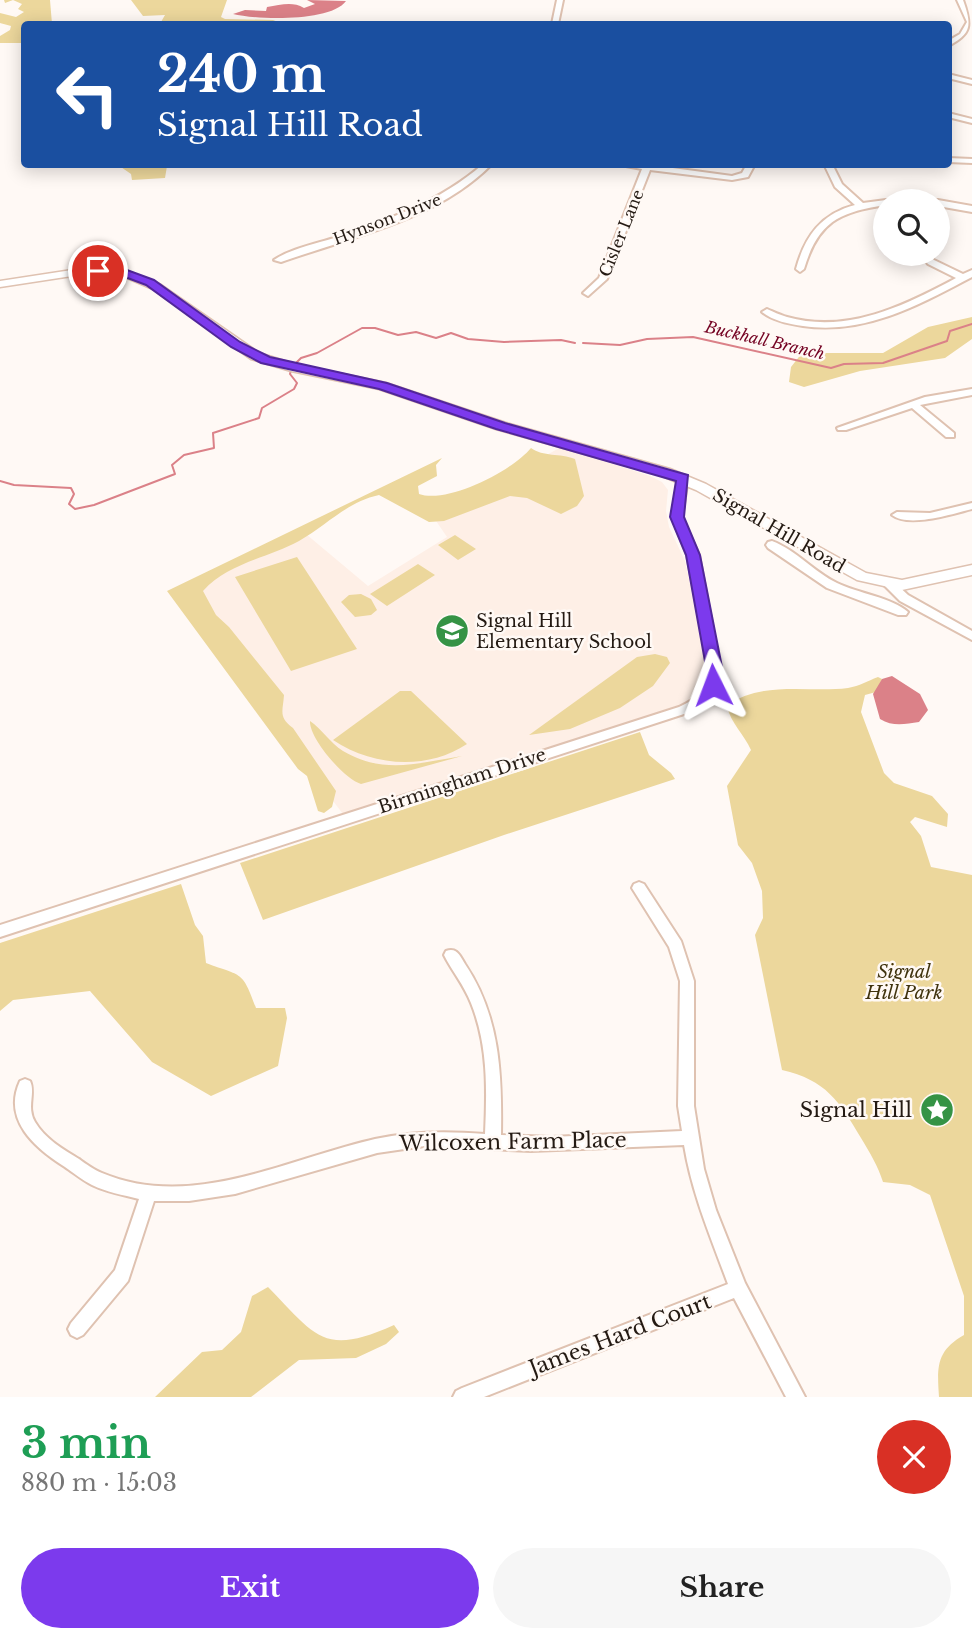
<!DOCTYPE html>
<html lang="en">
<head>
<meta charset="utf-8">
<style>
  body { margin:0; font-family:"Libre Baskerville",serif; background:#f6f6f6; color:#222; height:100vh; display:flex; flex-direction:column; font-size:26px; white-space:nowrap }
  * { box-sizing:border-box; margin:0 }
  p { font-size:23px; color:#767676 }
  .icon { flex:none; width:38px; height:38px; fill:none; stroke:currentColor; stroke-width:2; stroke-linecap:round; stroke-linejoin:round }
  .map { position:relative; height:1397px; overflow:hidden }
  .sheet { display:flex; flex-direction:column; background:#fff; flex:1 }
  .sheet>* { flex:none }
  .guide { position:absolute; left:21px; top:21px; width:931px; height:147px; border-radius:7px; box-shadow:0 4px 18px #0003; background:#1a4fa0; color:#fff; overflow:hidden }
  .tools { position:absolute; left:873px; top:189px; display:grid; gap:14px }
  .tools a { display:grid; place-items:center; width:77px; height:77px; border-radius:50%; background:#fff; box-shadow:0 4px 18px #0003; font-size:35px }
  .pin { position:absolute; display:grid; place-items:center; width:60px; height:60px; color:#fff; margin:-30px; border:4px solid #fff; border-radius:50%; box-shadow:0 2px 7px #0007 }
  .me { position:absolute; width:77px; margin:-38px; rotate:357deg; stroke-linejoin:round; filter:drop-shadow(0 0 5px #0008) }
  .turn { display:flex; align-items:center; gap:24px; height:147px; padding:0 21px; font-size:32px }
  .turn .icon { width:91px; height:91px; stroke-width:2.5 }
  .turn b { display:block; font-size:49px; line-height:60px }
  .round { display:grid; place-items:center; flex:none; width:74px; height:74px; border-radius:37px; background:#f6f6f6 }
  .head { display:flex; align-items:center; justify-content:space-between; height:119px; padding:0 21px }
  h1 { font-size:42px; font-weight:700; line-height:52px; color:#1e9e55 }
  .button { display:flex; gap:14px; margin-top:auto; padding:14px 21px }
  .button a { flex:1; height:80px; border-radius:42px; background:#7c3aed; color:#fff; font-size:28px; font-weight:700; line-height:80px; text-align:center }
  .button a+a { background:#f6f6f6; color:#222 }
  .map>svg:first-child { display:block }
  .built { fill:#feefe6 }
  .green { fill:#ecd79c }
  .water { fill:#db8188 }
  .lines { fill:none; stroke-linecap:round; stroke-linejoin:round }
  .stream { stroke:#db8188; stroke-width:2 }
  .minor-casing { stroke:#dfc2b1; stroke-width:4 }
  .major-casing { stroke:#dfc2b1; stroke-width:3 }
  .minor { fill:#fff; fill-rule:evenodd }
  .major { fill:#fff; fill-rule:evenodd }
  .route { fill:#7c3aed; stroke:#51269a; stroke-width:2 }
  .labels { text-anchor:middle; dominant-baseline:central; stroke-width:5; stroke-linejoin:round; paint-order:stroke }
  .far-street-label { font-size:16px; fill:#241a13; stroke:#fff9f5 }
  .far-water-label { font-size:16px; font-style:italic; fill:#740222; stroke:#fff9f5 }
  .street-label { font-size:18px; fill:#241a13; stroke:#fff9f5 }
  .poi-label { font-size:18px; fill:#241a13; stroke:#fff9f5; text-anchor:start }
  .park-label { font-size:18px; font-style:italic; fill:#40330e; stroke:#fff9f5 }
  .near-poi-label { font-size:21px; fill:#241a13; stroke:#fff9f5; text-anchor:end }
  .near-street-label { font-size:21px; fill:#241a13; stroke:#fff9f5 }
</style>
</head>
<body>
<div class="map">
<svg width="972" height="1397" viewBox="0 0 972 1397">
  <rect width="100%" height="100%" fill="#fff9f5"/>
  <path class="built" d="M561,447L650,476L662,482L668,490L666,511L669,527L685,561L707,662L708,686L692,702L343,814L174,593L300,529L368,586L447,537L434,518Z"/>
  <path class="green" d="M4,0H50L52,24H24V51L22,43H0V36L10,30L11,26L0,23V13L16,17L24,12L18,9L22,4L13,0L5,3Z
    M131,0H227L221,17L225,19L273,20L283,24L232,22L144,24L161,22L165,15L143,16Z
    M118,165H177L167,166L165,178L132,180L131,174Z
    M972,317V339L945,358L860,371L804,387L789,382L791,367L802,353H883L928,327Z
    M531,448C543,457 560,453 575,459L584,496L577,506L561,514L527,498L510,496L444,521L429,522L379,495C347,502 327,525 299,541C268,558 228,563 203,591L216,615L229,627L284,695C283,711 278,717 293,728L336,791L332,807L324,813L318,811L307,776L298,769L167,591L442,458L436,465L437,476L418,486L419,494C448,504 512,471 531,448Z
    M455,535L476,549L458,560L438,545Z
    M297,557L357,649L291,671L235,577Z
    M418,564L435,575L387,606L370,594Z
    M361,594L371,599L377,610L371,615L355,617L341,602L349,595Z
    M655,654L667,657L670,663L653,686L620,708L570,729L529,735L637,657Z
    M878,677L882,679L876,692L865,695L861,712L884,773L894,783L932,796L948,814L947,827L915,817L910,822L921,836L931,867L972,875V1397H939C937,1367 936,1351 964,1335V1296L930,1195L910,1185L883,1182C878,1166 870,1153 861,1138C839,1101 826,1080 782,1070L755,935L763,918L762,891L752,863L738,845L727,786L751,750C744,734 731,724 727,706C761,680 809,693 848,688C860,686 867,681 878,677Z
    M400,691H411L467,744C426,771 372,766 333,740Z
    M310,721C322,729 330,743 343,751C384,775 418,763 462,756L361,784C344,779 309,738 310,721Z
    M640,732L649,755L671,773L675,779L504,835L263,920L240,863Z
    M181,884L195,925L203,936L206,963C243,977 242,970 256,1008H285L287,1018L278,1066L211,1096L152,1062L90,991L13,1000L0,1011V943Z
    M268,1287C316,1336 323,1357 394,1325L399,1332L386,1344L356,1358L299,1360L251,1397H155L202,1352L222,1350L241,1332L252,1296Z"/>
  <path class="water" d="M307,0L346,1C331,22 257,20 233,14L245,10L266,11L267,7C281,5 292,1 304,8L315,4Z
    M892,676L920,694L928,710L919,722C905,724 893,727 880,719L873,694L882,679Z"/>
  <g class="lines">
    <path class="stream" d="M583,343L620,345L647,339L693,337L831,368L844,364L883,363L947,341L950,331L972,324
      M294,365L301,358L317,353L362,328H375L398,335L416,332L436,338L451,333L468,339L504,342L561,340L575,343
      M0,481L14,485L71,488L74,494L69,504L75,509L94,505L175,474L172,465L184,455L214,448L213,433L259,418L262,408L294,389L297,383L290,374L291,370"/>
    <g class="minor-casing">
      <path id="minor" d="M557,0H563L558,24H552Z
        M957,0H963C972,25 972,34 948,46V41L960,34L967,22Z
        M948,74L972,80V84L948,78Z
        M948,113L972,119V123L948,117Z
        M948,158L972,159V163L948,162Z
        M483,164H492C437,220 352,237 281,262L274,260C290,249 315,244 334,238C387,220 440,202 483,164Z
        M615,164H643L732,176L742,173L747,164H755L748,177L732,180L650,170L607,279L588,296L583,293L599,278L642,169Z
        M824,164H832L842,184L863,203L886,200L890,201H886V205C839,212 818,222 804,269L800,272L796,269C805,236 821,214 855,205L835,187Z
        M896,199H919L923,201H895Z
        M938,200L972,206V212L938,206V201H935Z
        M920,254H928L934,260L963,274L972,270V277C919,305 865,335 803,326C789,324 773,321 762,312L767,309C774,312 780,315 787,317C847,334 904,306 956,278L928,264Z
        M972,389V395L920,405L954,433V437H946L912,408L846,430H838L837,428L925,397Z
        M683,475L688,478L682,517L699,555L721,672C719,693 706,705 687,713L0,937V925L679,707C696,699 707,691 709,672L687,555L672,517L678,478Z
        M972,503V509C952,514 909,528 892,515L897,512L930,513Z
        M772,541C796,550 814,572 837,583C857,593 893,598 908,612L906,615H898L827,588L768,548L766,545L768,542Z
        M889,580L893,581L908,595L972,631V640L900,601L883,584Z
        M639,882L644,884L681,941L694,981V1106L704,1169L716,1210L745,1283L805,1397H786L734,1298L484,1397H453L456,1391L462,1388L728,1284C711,1238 692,1194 684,1145L531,1151L425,1146L377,1153L235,1194L189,1201H154L128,1281L83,1335L77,1338L71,1335L68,1329L71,1323L115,1270L139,1199C123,1195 106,1192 92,1185C82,1180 74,1173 65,1167C35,1148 2,1120 20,1081L25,1079L30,1081C36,1093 26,1107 35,1122C45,1139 63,1149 79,1159C86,1164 94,1170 102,1173C192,1211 287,1159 375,1139C411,1131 448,1131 485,1134C487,1089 488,1045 471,1003C464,985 452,971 444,955L446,951C457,947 460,956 465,964C500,1016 502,1074 501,1135L551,1137L682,1131L678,1106L680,981L669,947L632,888L634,884Z"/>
    </g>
    <g class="major-casing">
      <path id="major" d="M85,268L127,271L161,285L259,353L294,364L386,383L506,423L670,469L706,484L866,573L902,580L972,565V575L902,590L857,580L696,490L660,475L496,429L379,389L291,371L251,359L153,289L125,277L85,274L0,287V281Z"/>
    </g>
    <use href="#minor" class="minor"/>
    <use href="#major" class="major"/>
  </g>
  <path class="route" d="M98,267L127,270L154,280L240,342L270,357L387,383L505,423L688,475L684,517L700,555L722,667L719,689L713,691L705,685L706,667L686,555L670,517L676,481L496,429L379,389L261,363L231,347L146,285L125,277L94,273L92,271Z"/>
  <defs>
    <g id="school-disc" transform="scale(1.75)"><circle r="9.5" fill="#359345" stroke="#fff9f5"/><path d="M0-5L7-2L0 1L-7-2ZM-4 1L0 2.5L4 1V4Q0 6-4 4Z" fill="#fff"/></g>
    <g id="sight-disc" transform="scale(1.75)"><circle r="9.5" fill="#359345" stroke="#fff9f5"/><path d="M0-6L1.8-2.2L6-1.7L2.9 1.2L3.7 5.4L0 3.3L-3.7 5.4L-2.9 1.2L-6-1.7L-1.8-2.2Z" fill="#fff"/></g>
  </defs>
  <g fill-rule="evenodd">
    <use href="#school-disc" x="452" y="631"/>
    <use href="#sight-disc" x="937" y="1110"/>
  </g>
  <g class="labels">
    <g class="far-street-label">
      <text transform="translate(387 219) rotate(-21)">Hynson Drive</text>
      <text transform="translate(621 233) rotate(-68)">Cisler Lane</text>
    </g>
    <g class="far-water-label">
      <text transform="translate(765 340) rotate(13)">Buckhall Branch</text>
    </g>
    <g class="street-label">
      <text transform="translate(779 531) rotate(30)">Signal Hill Road</text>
      <text transform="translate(462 781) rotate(-18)">Birmingham Drive</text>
    </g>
    <g class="poi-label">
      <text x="476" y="621">Signal Hill<tspan x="476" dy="21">Elementary School</tspan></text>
    </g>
    <g class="park-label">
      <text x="904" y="972">Signal<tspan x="904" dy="21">Hill Park</tspan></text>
    </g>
    <g class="near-poi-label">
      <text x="912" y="1110">Signal Hill</text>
    </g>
    <g class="near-street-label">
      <text transform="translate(513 1142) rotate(-1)">Wilcoxen Farm Place</text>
      <text transform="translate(620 1335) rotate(-21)">James Hard Court</text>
    </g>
  </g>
</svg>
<div class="tools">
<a><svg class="icon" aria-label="search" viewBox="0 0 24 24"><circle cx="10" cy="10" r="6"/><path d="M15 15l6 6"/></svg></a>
</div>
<div class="pin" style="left:98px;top:271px;background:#d93025"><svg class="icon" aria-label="arrive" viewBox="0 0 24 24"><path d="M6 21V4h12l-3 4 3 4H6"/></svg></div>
<svg class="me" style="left:713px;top:685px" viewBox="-20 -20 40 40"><path d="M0-17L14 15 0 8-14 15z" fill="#7c3aed" stroke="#fff" stroke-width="4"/></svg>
<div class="guide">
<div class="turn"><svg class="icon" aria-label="left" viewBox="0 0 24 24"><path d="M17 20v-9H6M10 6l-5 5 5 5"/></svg><div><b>240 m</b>Signal Hill Road</div></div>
</div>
</div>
<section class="sheet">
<div class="head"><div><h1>3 min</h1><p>880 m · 15:03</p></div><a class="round" style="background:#d93025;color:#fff"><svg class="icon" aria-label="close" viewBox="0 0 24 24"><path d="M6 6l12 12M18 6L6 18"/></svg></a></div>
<div class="button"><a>Exit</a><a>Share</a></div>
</section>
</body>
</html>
